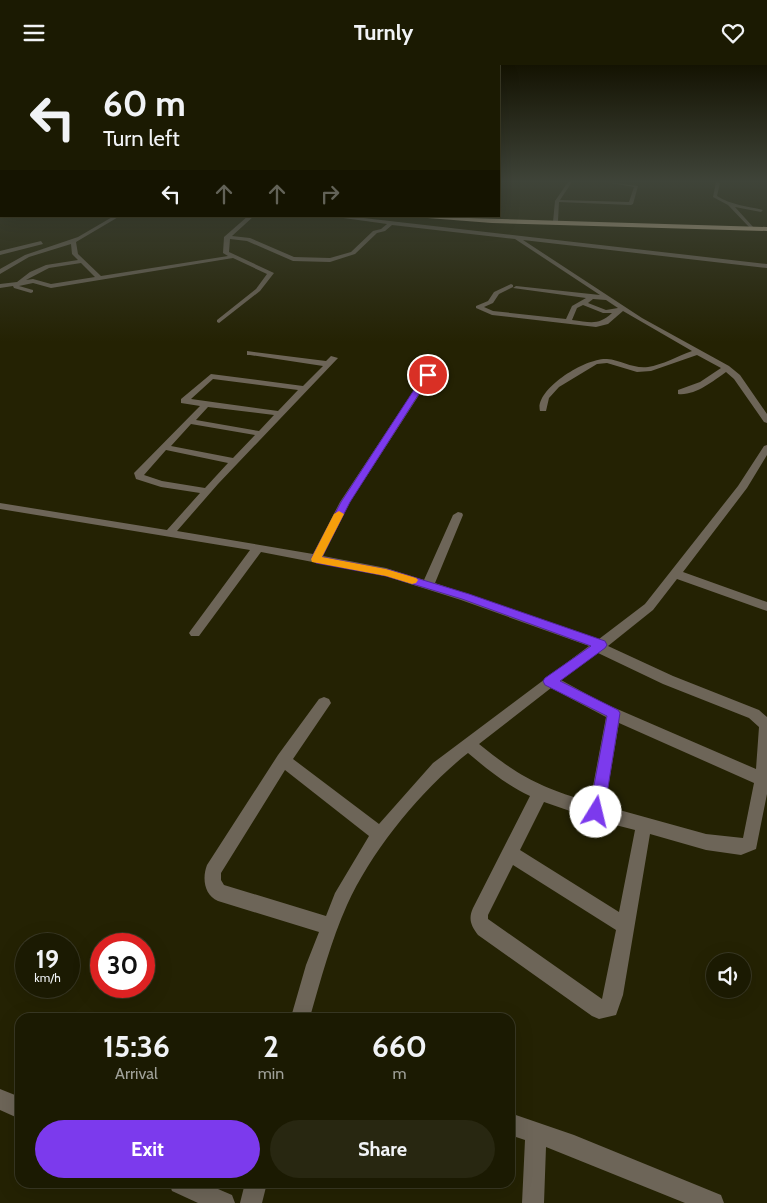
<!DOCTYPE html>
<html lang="en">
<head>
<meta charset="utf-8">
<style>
  body { margin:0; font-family:Cabin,sans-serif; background:#282711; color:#f1f3f6; height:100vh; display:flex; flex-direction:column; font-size:19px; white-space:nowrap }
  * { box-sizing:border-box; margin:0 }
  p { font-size:16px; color:#a0a199 }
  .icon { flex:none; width:28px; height:28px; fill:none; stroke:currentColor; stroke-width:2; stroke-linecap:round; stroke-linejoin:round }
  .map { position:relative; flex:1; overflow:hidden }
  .side { position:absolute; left:15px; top:948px; width:500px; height:175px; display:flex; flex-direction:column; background:#1b1a02; border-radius:15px; box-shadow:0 5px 20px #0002,0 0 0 1px #393824 }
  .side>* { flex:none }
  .banner { position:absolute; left:0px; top:0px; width:500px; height:152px; box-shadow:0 5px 20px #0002,0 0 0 1px #393824; background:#1b1a02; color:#f1f3f6; overflow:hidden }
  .tools { position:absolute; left:706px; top:888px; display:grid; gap:10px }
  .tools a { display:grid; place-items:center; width:45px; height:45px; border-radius:50%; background:#1b1a02; box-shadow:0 5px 20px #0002,0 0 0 1px #393824; font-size:25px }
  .speed { position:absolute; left:15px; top:868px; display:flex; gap:10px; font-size:25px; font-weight:700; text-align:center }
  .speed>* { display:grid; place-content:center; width:65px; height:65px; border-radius:50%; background:#1b1a02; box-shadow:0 5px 20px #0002,0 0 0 1px #393824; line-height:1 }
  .speed small { font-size:12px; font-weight:400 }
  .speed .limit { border:8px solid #d22; background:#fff; color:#111 }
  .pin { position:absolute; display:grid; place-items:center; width:42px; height:42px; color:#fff; margin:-21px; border:2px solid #fff; border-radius:50%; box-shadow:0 1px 5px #0007 }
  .me { position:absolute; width:55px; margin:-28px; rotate:9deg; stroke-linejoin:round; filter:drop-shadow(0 0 4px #0008) }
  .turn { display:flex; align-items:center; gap:18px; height:105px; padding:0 20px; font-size:22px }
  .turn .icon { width:65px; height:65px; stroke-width:2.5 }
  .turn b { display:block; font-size:35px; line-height:42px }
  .lanes { display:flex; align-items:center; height:48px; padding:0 20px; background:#0003; justify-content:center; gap:25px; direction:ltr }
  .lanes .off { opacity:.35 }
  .eta { display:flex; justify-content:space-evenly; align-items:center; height:85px; text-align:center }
  .eta b { font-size:30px; font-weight:800; line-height:35px }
  .action { display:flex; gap:10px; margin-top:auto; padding:10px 20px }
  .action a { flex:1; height:58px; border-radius:30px; background:#7c3aed; color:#fff; font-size:20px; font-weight:800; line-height:58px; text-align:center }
  .action a+a { background:#282711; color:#f1f3f6 }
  header { display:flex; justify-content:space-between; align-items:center; height:65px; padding:0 20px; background:#1b1a02; font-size:22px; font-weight:800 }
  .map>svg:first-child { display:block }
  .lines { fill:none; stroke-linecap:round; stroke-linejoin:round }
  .minor { fill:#6d6558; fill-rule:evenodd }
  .highway { fill:#dac5a6; fill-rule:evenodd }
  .route { fill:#7c3aed; stroke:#51269a }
  .slow { fill:#f59e0b }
</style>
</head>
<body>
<header><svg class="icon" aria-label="menu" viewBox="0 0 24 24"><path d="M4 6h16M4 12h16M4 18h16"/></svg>Turnly<svg class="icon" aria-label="heart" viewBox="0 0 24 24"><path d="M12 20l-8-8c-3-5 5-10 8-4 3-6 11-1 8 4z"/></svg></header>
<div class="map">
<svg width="767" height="1138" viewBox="0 0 767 1138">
  <rect width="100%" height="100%" fill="#242203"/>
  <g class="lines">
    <path class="minor" d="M568,117H572L560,135L629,137L634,122L606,117L638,121L633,139L631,140L559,137L558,156L553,157L555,136Z
      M716,117L720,118L717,131C731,140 747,141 763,145L761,147L735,142L754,163H750L728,140L713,132Z
      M114,151H120L76,177L78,189L101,211L228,191L223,188L224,172L248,151H254L232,171L250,173L294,192L330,193L351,187L373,166L381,164L387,159L329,151H346L767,199V203L523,175L642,253L729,301L740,310L767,349V358L764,357L734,314L726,307C713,316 695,331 678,329V325L700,317L721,303L697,290L651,306L637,307L607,298L597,299L559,322L549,333L546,346H540C534,324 587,292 607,294C621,295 633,304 648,302C662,300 678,291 692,286L623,246L608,259L596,262L492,250L476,243V241L488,236L494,227L511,219L513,220V222L499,229L493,238L484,242L493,246L566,254L572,241L586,233L513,223L516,221L600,230L515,174L392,160L385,166L377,168L355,189L330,197L293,196L247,176L230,174L229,187L274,208L260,226L219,258L217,257V255L256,224L267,209L233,193L51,223L33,218L19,221L33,225V227L31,228L14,223L13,221L0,223V219L17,217L30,207L46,200L78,195L72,189L71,179L29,192L0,209V204L25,190L78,172ZM81,198L95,212L51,219L33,214L26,215L49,203ZM593,234L606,235L618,243L606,245L588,238ZM583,240L603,248H612C598,261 590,257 572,255L577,243Z
      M41,176L43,179L0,190V186Z
      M247,286L326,296L331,291L338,293L218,419L177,466L313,489L340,437L424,310L428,299L435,297L432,310L350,437L323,491L386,503L424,515L453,450L458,447L462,448L463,450L435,518L599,574L645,539L738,421L764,381L767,380V390L747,423L683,507L767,537V546L677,514L653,545L608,581L673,611L759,645L767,652V729L756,784L741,790L706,785L650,769L623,930L616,950L599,954L592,951L478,870C471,861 468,854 473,843L530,731C507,720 488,705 468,688C421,725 372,785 347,840C331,876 321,914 310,952H291L306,900L319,867L218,836C204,830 202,813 207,800L278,690L319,634L324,632L329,634L331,638L293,694L379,759L433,698L589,581L461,535L385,511L261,487L199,571H191L189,568L191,565L250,485L0,444V438L167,465L200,428L161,422L136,414L134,408L200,341L181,338V334L211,309L303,321L323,301L250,290H247ZM213,314L298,325L278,346L191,334ZM208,342L274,350L259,366L196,355ZM191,359L255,370L233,393L171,381ZM166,385L228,398L205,423L162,416L144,410ZM598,588L663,619L749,653L759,662L756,704L601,637L561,615ZM551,623L606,652L590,737C542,723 518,711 479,679ZM619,658L754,718L743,773L706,769L605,741ZM285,705L369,771L335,828L326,851L224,820L221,815V808ZM544,737L596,755L635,765L619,847L520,785ZM513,800L616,865L602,934L488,854V850Z
      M0,1024L20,1032V1054L0,1045Z
      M510,1048L574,1070L721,1130L724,1138H685L546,1082L544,1138H522L525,1075L510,1070Z
      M169,1118H204L232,1130L235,1138H198L172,1126Z
      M245,1118H267L262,1138H240Z"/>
    <path class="highway" d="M402,151L767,162V166L492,158Z"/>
  </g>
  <linearGradient id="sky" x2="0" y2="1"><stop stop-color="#141302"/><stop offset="0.42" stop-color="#3f4439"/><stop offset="1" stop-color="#3f4439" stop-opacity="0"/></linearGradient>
  <rect width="767" height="277" fill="url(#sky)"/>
  <path class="route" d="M425,308L431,310L350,437L322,492L390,505L469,529L605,576L607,580L605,583L560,616L618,645L620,648L604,747L601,752L596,754L591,752L589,747L607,651L545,620L543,616L545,613L591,581L462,534L386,511L316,498L311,494L341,437Z"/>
  <path class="slow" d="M339,446L344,449L322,492L386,504L416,513L418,515L416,518L412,519L386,511L312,497L311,494L334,449Z"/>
</svg>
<div class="tools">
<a><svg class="icon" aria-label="sound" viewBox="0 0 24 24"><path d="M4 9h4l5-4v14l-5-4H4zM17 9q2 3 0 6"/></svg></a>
</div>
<div class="speed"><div>19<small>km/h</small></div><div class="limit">30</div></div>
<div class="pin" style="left:428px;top:310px;background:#d93025"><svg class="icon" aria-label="arrive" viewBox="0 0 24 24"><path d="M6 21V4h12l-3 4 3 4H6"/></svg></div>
<svg class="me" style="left:596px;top:747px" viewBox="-20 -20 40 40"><circle r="19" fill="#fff"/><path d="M0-13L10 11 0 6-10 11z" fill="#7c3aed"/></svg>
<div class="banner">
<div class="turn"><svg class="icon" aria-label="left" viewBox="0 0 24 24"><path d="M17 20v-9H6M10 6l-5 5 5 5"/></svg><div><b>60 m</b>Turn left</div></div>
<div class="lanes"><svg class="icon" aria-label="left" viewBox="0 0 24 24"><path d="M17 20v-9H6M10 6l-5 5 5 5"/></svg><svg class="icon off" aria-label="ahead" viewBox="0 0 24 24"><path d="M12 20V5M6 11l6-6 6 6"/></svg><svg class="icon off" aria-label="ahead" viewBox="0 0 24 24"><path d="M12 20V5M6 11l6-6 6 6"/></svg><svg class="icon off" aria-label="right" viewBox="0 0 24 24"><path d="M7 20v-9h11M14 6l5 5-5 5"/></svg></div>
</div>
<section class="side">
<div class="eta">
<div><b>15:36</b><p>Arrival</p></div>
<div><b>2</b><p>min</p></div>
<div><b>660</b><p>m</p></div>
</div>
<div class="action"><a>Exit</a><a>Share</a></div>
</section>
</div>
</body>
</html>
